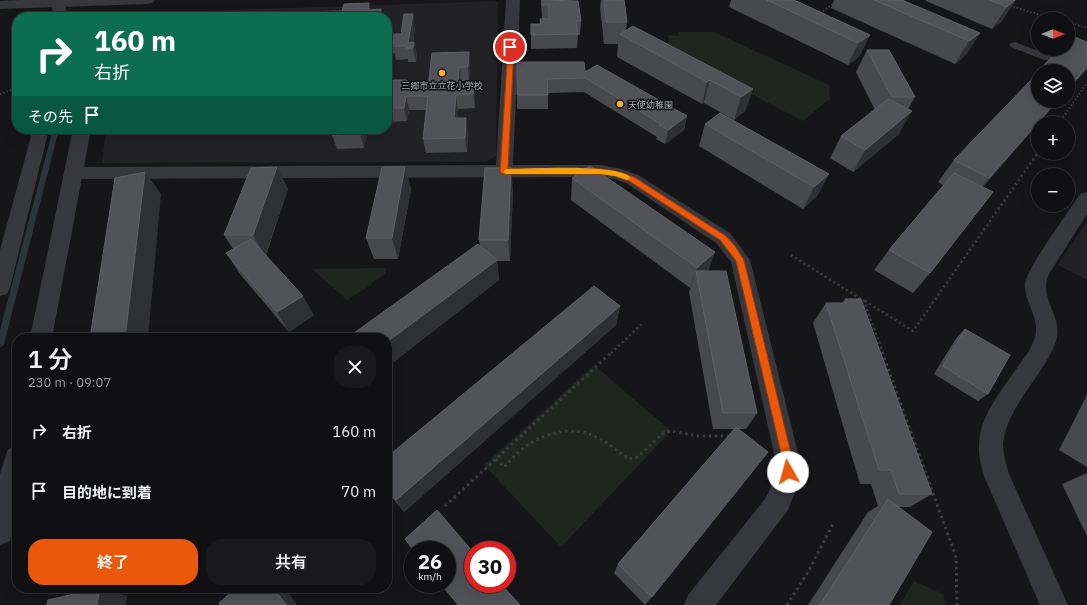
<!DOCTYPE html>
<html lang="ja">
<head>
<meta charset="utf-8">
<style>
  body { margin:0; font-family:"IBM Plex Sans","Noto Sans JP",sans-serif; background:#19191b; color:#f1f3f6; height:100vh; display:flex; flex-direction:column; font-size:15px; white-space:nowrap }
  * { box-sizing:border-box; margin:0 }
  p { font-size:13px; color:#9c9d9f }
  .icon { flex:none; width:22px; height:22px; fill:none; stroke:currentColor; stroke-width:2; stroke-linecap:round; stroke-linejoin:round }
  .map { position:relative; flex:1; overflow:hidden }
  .details { position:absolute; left:12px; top:333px; width:380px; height:260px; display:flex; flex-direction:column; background:#101012; border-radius:16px; box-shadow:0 4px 16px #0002,0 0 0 1px #303032 }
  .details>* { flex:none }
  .top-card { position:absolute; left:12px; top:12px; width:380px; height:122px; border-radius:16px; box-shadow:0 4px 16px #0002,0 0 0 1px #303032; background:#0b6e4f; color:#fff; overflow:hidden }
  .needle { width:26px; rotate:90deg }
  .tools { position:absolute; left:1031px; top:12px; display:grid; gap:8px }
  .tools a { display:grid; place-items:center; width:44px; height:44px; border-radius:50%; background:#101012; box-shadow:0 4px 16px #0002,0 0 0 1px #303032; font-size:20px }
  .speed { position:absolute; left:404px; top:541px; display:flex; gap:8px; font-size:20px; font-weight:700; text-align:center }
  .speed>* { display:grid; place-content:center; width:52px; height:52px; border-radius:50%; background:#101012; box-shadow:0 4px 16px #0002,0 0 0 1px #303032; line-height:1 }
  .speed small { font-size:10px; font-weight:400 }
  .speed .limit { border:6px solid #d22; background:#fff; color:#111 }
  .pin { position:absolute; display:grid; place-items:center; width:34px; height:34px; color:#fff; margin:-17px; border:2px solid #fff; border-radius:50%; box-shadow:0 1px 4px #0007 }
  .me { position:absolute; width:44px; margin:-22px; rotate:353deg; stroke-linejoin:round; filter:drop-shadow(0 0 3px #0008) }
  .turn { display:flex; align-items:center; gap:14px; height:84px; padding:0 16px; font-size:18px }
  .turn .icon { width:52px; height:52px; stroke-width:2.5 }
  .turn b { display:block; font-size:28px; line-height:34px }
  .then { display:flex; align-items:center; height:38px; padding:0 16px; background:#0003; gap:8px; font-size:15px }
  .round { display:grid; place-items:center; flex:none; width:42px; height:42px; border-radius:16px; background:#19191b }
  .head { display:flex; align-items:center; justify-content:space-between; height:68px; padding:0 16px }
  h1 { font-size:24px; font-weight:600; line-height:30px }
  .action { display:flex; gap:8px; margin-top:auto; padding:8px 16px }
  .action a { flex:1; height:46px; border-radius:16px; background:#ea580c; color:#fff; font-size:16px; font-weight:600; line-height:46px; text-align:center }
  .action a+a { background:#19191b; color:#f1f3f6 }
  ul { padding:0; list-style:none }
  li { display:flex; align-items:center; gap:12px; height:60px; padding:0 16px }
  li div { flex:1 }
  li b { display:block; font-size:15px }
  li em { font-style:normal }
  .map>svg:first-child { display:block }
  .built { fill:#222225 }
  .green { fill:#1e261f }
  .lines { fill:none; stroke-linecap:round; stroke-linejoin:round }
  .stream { fill:#2c353c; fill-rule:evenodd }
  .path-far2 { stroke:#3d3f44; stroke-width:2; stroke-dasharray:1.5 2; stroke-linecap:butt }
  .path-far1 { stroke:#3d3f44; stroke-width:2.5; stroke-dasharray:2 3; stroke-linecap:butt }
  .path { stroke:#3d3f44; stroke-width:3; stroke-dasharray:2.5 3.5; stroke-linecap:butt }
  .pedestrian { fill:#37383d; fill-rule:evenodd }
  .minor { fill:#37383d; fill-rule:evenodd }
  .tertiary { fill:#37383d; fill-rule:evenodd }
  .wall { fill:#47494d }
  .shaded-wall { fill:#2f3033 }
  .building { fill:#525359; stroke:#5f6168 }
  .route { fill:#ea580c; stroke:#983908 }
  .slow { fill:#f59e0b }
  .poi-dot { fill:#f2b134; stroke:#111113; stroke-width:1.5 }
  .labels { text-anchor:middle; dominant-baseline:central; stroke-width:3; stroke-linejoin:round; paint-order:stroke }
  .far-poi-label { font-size:9px; fill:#a8adb8; stroke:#111113 }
</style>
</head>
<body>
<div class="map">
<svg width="1087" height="605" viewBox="0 0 1087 605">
  <rect width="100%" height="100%" fill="#161618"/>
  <path class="built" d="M498,1L496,156L486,162L102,163L106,129H387V17H127L132,15L139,13Z
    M1087,221V280L1058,265Z"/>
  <path class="green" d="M678,32H714L829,85L830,99L803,121L652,43H669L668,35L678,36Z
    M386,268L385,274L372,282L371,285L347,300L312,269Z
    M594,365L671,431L561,547L484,465Z
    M914,581L943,594L946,605H900Z"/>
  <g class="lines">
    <path class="stream" d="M53,129H59L4,344L3,346L0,347V330Z"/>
    <path class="path-far2" d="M1010,6L1054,19
      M820,13L839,0
      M1068,22L1087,28
      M1033,29L1038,26
      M1032,30L1038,33
      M0,94L17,88
      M1059,123L1087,83
      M1037,155L1038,153"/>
    <path class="path-far1" d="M791,255L864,301L883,353
      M865,301L913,331L1037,154
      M611,353L642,324"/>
    <path class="path" d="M882,352L956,557L957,605
      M496,459L504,467C512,459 519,450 529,444C548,432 575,426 596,437C608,442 618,452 629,459L638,457L664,432L671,431L698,436H730
      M445,506L612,352
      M787,605L808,572L834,522"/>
    <path class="pedestrian" d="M1015,42L1046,54H1073L1077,55L1079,57L1077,59L1073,60H1044L1011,47L1009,45L1011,43Z"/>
    <path class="minor" d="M51,0H65L67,17H53Z
      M506,0H520L513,165H600L622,169L638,175L730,233L750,260L798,453L800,469L799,482L788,510L716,605H684L688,595L765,499C775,482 775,472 774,453L731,262L716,243L626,183L614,179L600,177L73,179L67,177L64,173L67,169L73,167L496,165Z
      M33,129H49L10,288L7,294L0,296V250Z
      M1087,192V214L1049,274C1037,299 1066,317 1055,344C1042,377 1006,408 1003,444C1003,454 1006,464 1009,474L1068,605H1040L984,476C982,466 978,457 979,446C979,417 1001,391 1017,368C1023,359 1031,350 1034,340C1042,319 1024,304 1025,284C1026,269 1070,210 1080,194Z"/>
    <path class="tertiary" d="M21,0H155L153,3L148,4L0,9V1Z
      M73,129H91L52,338H30Z
      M17,445V517L10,541L0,545V474L8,449Z"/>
  </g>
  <path class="wall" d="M541,0L581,21L580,35H578L577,48L531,49V24H540V19H542Z
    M601,0H624L627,22L626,31L753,89L745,111L734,120L704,103L702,104L617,57L618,44H604L600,7Z
    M731,0H794L870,35L859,57L848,65L729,7Z
    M834,0H902L980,33L966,55L955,64L831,8Z
    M926,0H1016L1001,22L992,29L926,1Z
    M415,28L413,42H414L417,56L416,62H408V59L396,60L395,53L387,54L389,62L387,75V31H392L393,34H401Z
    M1087,42V69L1068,90V71H1039L1044,65Z
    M867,50L915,97L908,109L899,134L853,172L830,158L841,136L875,110L856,72Z
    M432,53L470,66L469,81H461L460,83L463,88H474L475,102V108L458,109L457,118L468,132L467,152L426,153L423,139L426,110H409L407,121L387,122V80L409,89H428Z
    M517,62L585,72L687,116L684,130L665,144L656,139L657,137L584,92L548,93V109H517Z
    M1038,73V101H1059L1055,105H1054L983,187L930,273L913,293L874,270L889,250L943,185L938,182L954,160L1034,78Z
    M705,124L829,174L817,196L803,209L699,146Z
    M333,129H368L364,148L337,149L332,135Z
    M405,167L411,189L398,259H374L366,238Z
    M572,178L715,252L708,271L757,413L746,429H739L652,597L645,605L614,573L618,564L734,429H713L689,292L691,287L690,288L571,200Z
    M288,189L266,255L314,315L289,332L240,274L226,253L233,249L224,235Z
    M513,190L510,261H497L499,280L387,367V338L480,246L479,240Z
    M845,299L932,494L910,507H899L889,605H808L868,512L878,506L871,484H860L813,323L826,303H842Z
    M620,306L616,325L404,512L387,491V457Z
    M965,329L988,394L978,401L934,374L957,337Z
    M1087,395V467L1059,450Z
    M1087,473V536L1062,484Z"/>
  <path class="shaded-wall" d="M1016,0L1001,22L992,29L1007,7Z
    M369,3L373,17L368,10Z
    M381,9L383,17H379Z
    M413,14L415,28L412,48L408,43Z
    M980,33L966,55L955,64L969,41Z
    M870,35L859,57L848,65L858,43Z
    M414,42L417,56L416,62L413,48Z
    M387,52L389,62L387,75Z
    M469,52L470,66L469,81L468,67Z
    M459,67L461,81L460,95L458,83Z
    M1087,67V69L1068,90Z
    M407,80L410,94L405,90Z
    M710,80L704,103L702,104L707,82Z
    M474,88L475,102V108L473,94Z
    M753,89L745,111L734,120L741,97Z
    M456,95L458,109L456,132L454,118Z
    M406,96L409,110L407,121L404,108Z
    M1057,101L1046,114L971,200L989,178Z
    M912,111L899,134L853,172L865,150Z
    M687,116L684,130L665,144L668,130Z
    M466,118L468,132L467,152L465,138Z
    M361,129H368L364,148L360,134Z
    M277,167L288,189L265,256L253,235Z
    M405,167L411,189L398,259L392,238Z
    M511,168L513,190L510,261L508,240Z
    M145,172L161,194L148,338H125Z
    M829,174L817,196L803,209L814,187Z
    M715,252L707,273L696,271L691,287L690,288L697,268Z
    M497,260L499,280L387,367V342Z
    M303,296L314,315L289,332L277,312Z
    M620,306L616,325L404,512L396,500Z
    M100,588L127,596L126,605H97Z
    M218,588H239L232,594Z
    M274,588H285L297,605H286Z"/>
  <path class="building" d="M542,0L578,1L581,21H576L578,34L531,35V24H541L540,19H549V5H542Z
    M604,0H624L627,22H606Z
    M767,0H794L870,35L858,43Z
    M874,0H902L980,33L969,41Z
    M989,0H1015L1007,7Z
    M369,3L368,10L381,9L379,17H300L302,12L342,11L344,4Z
    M404,14H413L408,43L414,42L413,48H406V46H393L394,40H387V31H392V34H401Z
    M633,26L753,89L741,97L710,80L707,82L620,34Z
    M1072,36L1087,42V67L1077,79L1068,75V71H1058L1044,65L1059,49H1068V40Z
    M867,50H889L915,97H892Z
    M469,52L468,67H459L458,83H462V88H474L473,94L456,95L454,118H466L465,138L423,139L428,96H406L404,108H387V80H407L405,90L428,89L432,53Z
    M517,62H584L585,72L597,65L687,116L668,130L659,125L661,124L585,78L547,79L548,95H517Z
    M1033,78L1038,80V101H1057L989,178L954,160Z
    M888,99L912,111L865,150L841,136Z
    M720,113L829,174L814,187L705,124Z
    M333,129H361L360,134L332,135Z
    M590,166L715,252L697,268L572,178Z
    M277,167L253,235H224L251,168Z
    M382,167H405L392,238H366Z
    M485,168H511L508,240H479Z
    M145,172L125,338H90L115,178Z
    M954,173L993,192L930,273L889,250Z
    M251,239L303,296L277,312L226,253Z
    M478,244L497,260L387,342V338H347Z
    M696,271H726L757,413H723Z
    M594,286L620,306L396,500L387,489V457Z
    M845,299H861L932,494H899L891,470H879L826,303H846Z
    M965,329L1010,355L988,394L943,366Z
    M736,427L768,452L652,597L618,564Z
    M888,499L932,532L889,605H820Z
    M437,510L473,552V584H501L520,605H458L441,584H447V550H413L405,539Z
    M100,588L97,605H47L48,600Z
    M236,588H274L286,605H220L219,603Z"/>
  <path class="route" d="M508,45L514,47L508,169H600L616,171L634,177L726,236L735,246L744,260L791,453L794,472L792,476L788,478L784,476L781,453L736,261L720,240L629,181L615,176L600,174H502L500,172Z"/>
  <path class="slow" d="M506,169C529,169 619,163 631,178L627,180L615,176L600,174H506L503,172Z"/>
  <g class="poi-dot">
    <circle cx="442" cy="73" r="4"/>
    <circle cx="620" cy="104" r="4"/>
  </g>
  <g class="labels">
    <g class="far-poi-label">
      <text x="442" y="85">三郷市立立花小学校</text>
      <text x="628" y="104" text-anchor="start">天使幼稚園</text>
    </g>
  </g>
</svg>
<div class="tools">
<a><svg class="needle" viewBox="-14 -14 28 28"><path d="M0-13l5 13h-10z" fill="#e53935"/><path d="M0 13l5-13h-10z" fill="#9c9d9f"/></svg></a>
<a><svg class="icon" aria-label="layers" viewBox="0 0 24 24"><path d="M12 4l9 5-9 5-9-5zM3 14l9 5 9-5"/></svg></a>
<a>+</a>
<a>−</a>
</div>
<div class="speed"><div>26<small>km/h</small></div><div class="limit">30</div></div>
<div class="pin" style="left:510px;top:47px;background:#d93025"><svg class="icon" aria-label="arrive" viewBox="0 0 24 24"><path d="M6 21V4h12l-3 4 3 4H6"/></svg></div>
<svg class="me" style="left:788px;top:472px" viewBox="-20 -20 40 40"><circle r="19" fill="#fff"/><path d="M0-13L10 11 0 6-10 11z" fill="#ea580c"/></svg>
<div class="top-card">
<div class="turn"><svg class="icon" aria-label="right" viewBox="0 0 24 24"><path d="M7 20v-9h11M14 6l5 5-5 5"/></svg><div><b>160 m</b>右折</div></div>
<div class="then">その先<svg class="icon" aria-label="arrive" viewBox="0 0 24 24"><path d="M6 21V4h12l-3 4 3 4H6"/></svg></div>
</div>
<section class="details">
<div class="head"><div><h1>1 分</h1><p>230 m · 09:07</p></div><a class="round"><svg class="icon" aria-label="close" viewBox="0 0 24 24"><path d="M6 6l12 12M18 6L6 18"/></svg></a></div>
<ul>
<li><svg class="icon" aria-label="right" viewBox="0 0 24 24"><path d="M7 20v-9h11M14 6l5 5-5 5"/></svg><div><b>右折</b></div><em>160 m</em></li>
<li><svg class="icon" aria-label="arrive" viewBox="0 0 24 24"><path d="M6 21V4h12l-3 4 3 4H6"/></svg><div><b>目的地に到着</b></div><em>70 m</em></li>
</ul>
<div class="action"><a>終了</a><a>共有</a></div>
</section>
</div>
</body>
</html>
